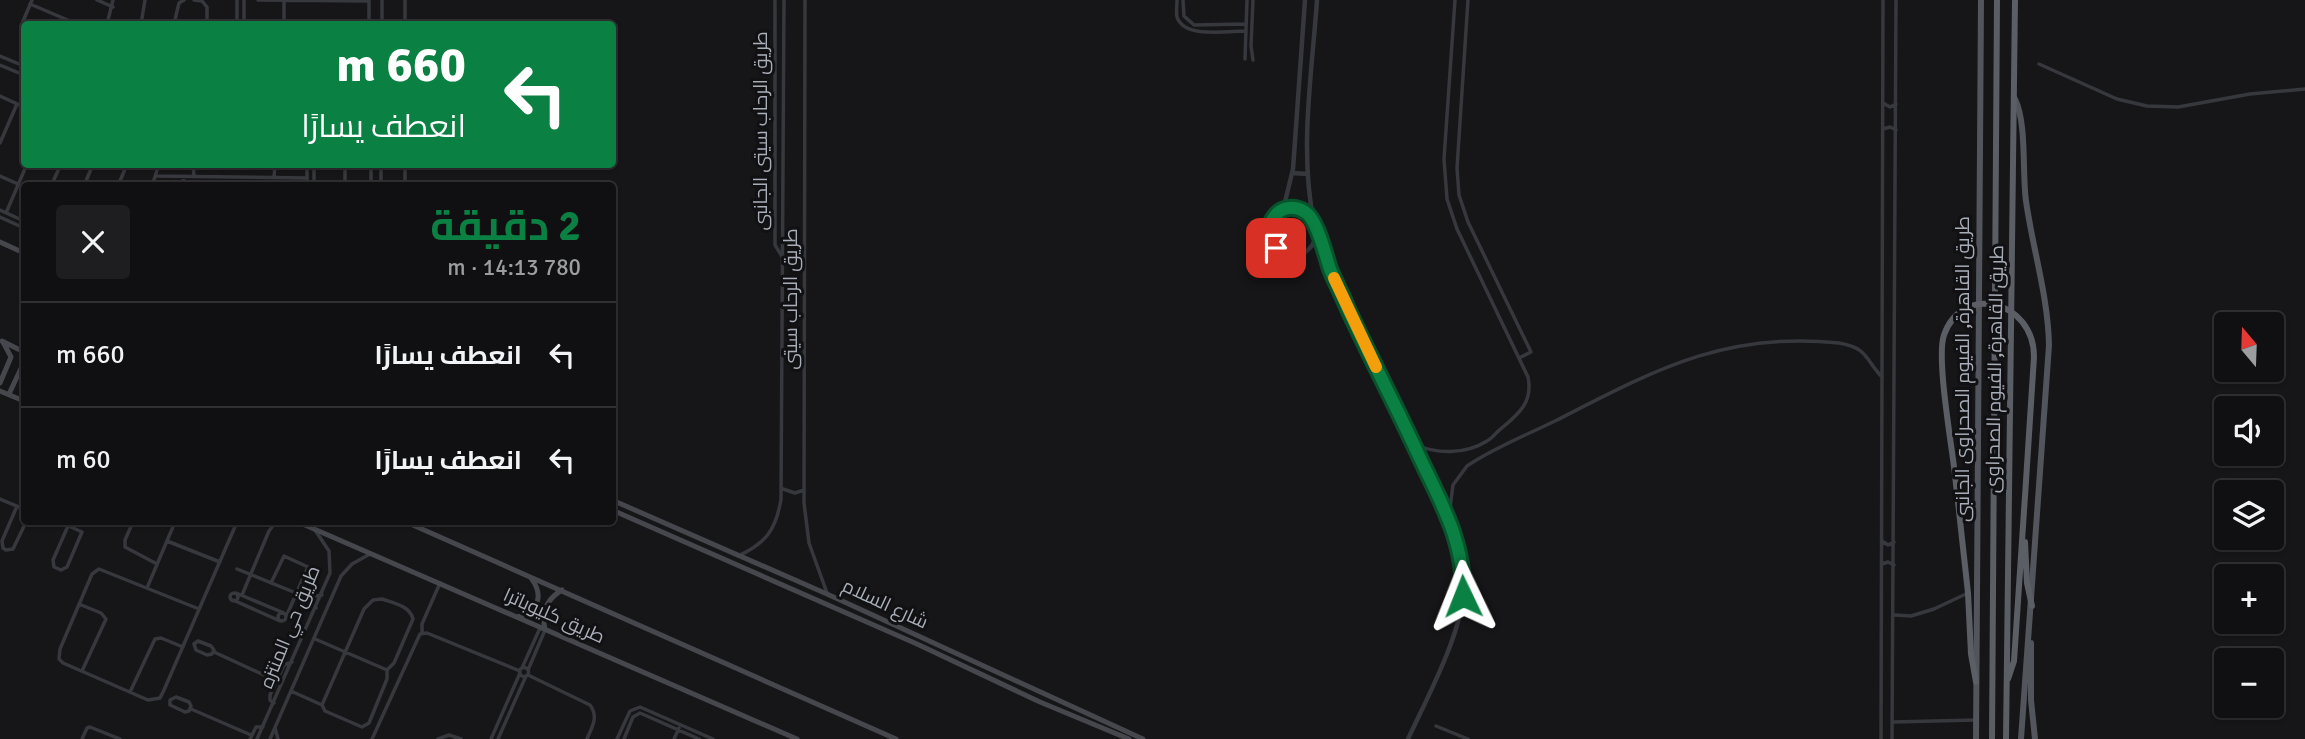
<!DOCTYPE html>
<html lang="ar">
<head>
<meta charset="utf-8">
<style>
  body { margin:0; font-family:Signika,Cairo,sans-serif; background:#1e1e20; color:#f1f3f6; direction:rtl; height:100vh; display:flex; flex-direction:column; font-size:26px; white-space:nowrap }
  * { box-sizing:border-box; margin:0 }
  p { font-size:23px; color:#9c9d9f }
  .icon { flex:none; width:38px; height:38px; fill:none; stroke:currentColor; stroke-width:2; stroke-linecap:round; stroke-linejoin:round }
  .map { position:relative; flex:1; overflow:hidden; direction:ltr }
  .side { position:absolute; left:21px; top:182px; width:595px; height:343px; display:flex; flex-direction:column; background:#101012; border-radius:7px; box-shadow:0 2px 5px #0004,0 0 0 2px #303032; direction:rtl }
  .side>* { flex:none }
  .hud { position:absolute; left:21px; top:21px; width:595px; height:147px; border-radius:7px; box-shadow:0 2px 5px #0004,0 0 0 2px #303032; direction:rtl; background:#0b8043; color:#fff; overflow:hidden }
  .needle { width:46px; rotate:341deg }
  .tools { position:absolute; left:2214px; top:312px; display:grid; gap:14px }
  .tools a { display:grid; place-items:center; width:70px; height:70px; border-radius:7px; background:#101012; box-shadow:0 2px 5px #0004,0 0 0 2px #303032; font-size:35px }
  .pin { position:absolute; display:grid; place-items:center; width:60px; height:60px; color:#fff; margin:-30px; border-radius:14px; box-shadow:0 4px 10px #0006 }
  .me { position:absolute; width:77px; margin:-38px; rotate:358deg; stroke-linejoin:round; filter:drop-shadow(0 0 5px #0008) }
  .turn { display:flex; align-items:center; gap:24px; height:147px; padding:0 35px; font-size:32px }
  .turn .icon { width:91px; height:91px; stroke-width:2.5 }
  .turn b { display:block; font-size:49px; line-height:60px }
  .round { display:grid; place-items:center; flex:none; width:74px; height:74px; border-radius:7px; background:#1e1e20 }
  .summary { display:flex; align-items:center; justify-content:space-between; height:119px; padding:0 35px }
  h1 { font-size:42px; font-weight:700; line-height:52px; color:#0b8043 }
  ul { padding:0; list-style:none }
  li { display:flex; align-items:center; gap:21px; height:105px; padding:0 35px; border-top:2px solid #303032 }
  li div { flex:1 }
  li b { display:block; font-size:26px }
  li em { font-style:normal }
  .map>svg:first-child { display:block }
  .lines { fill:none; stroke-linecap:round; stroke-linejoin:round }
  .minor { stroke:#37383d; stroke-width:3.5 }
  .tertiary { stroke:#37383d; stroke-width:4.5 }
  .secondary { stroke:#45474d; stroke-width:5 }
  .primary { stroke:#53555c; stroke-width:6 }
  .trunk { stroke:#5b5e65; stroke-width:6 }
  .trunk-bridge { stroke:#5b5e65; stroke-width:6 }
  .route-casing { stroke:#07532c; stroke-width:18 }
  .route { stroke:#0b8043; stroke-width:12 }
  .slow { stroke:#f59e0b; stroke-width:12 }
  .labels { text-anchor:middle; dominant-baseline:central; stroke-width:6; stroke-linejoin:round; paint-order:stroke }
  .street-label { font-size:19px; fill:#a8adb8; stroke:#111113 }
</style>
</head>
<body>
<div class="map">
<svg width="2305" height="739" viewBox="0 0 2305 739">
  <rect width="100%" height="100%" fill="#161618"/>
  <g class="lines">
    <path class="minor" d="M97,0L113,7
      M194,0L202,1L207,7V24
      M258,0L369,1
      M284,0V24
      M405,0V24
      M775,0V245L783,258
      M805,0L804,503L809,543L827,593
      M1177,0C1177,5 1176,12 1177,17C1184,39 1228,31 1246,31
      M1183,0L1184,16L1194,25L1246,24
      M1253,0L1251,46L1253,60
      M1468,0L1457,168L1459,195L1468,222L1531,352L1519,358
      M30,4L77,24
      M107,24L113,0
      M141,24L145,0
      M174,24L179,3L184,0
      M237,24V0
      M244,24V0
      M369,24V2
      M382,24V0
      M24,34L21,26L32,0
      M0,56L24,66
      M1245,59L1247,0
      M2039,64L2117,99L2147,106L2178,107L2250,94L2305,89
      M0,65L24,75
      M0,96L24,107
      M1883,103L1890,107L1896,104
      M1883,129L1890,127L1896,130
      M0,143L17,104
      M193,164L194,176
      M307,164V186
      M0,176L18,184
      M157,176L307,178
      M274,178L275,164
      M51,186L61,164
      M84,186L93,164
      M118,186L127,164
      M152,186L159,164
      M182,186L184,177
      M314,186V164
      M345,186V164
      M371,186V164
      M381,186V164
      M405,186V164
      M0,210L24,221
      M6,213L27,164
      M0,217L24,228
      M1413,444C1436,454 1465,455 1487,441C1493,438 1497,431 1503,427C1520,413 1533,401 1528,377L1457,229L1447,199L1444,159L1455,0
      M783,489L795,493L804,490
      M0,499L24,509
      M17,506L2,541L3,548L6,550L13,549L26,522
      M1449,516L1453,485L1467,466C1495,447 1527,435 1557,420C1655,370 1725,331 1839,343C1869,348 1865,360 1882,377
      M60,522L82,532L67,567L61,570L54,567L53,560L68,526
      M133,522L125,540V547L157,564
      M167,541L220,562
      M1882,541L1888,545L1894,542
      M738,556C766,543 776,530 781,499L784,0
      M1882,564L1888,562L1894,565
      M237,569L296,593
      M271,583L284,556L308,567L286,617
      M147,588L175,522
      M297,592L311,597L322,595
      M230 597a4 4 0 1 1 8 0a4 4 0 1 1-8 0Z
      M236,593L284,613
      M242,595L269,531L276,522
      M296,596L309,601L316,608
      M382,599C394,603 410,606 413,619L394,663L387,670V679L369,723L362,727L325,711L322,705L364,609L373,600Z
      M233,600L280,621
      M79,604L101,613L106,619L82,671
      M199,609L99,569L92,574L60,649L59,659L63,663L148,700L160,698L164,690L237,522
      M278 617a4 4 0 1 1 8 0a4 4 0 1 1-8 0Z
      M1895,615L1911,616L1934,609L1968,593
      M422,633V624L440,583
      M315,639L387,670
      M198,641L211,646L214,650L212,654L207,655L196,650L194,644Z
      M214,652L277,681
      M519.5 672a4.5 4.5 0 1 1 9 0a4.5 4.5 0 1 1-9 0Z
      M522,668L540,628
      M528,670L545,630
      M528,675L590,705C599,717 592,727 587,739
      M291,691L322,705
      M130,692L155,639L161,638L183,647
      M176,697L189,702L191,706L189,711L185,712L170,705V700Z
      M274,703L270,700V695L284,665L292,662
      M191,709L251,735
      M1893,722L1976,720
      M1436,726L1468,739
      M275,728L278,739
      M82,739L87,728L90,727L120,739
      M250,739L256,727H263
      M257,739L330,573L329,551L315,530
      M270,739L341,576L352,564L370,554
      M372,739L420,634L427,633L520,671
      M438,739L449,735L461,739
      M491,739L520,673
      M498,739L526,676
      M617,739L630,711L640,707L713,739
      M624,739L633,717L640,713L699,739
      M674,739L679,728
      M1881,739L1883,0
      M1892,739L1896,0"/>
    <path class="tertiary" d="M1292,173L1308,174
      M1268 232a24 24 0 1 1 48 0a24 24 0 1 1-48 0Z
      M1283,210L1293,169L1305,0
      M1314,223C1299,150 1312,73 1317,0
      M1316,234L1319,236C1343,305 1378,370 1409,435C1433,485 1467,538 1463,595C1460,637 1426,700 1408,739"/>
    <path class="secondary" d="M0,242L24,253
      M2,341L24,352
      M0,383L11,357L3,342
      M0,391L24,401
      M9,394L24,362
      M612,500L827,594L1143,739
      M612,510L917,644L1040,702L1129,739
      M298,522L797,739
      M406,522L896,739
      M517,617C539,612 544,595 531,578
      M545,629C541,612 547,599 562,590"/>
    <path class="primary" d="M2015,99C2027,123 2022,173 2026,201C2033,250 2048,296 2049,345L2021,739
      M2031,643V700L2035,739
      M1976,739L1981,0"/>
    <path class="trunk" d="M1955,475L1968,593L1971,654L1976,682
      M2025,542L2027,583L2032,606
      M2008,679L2014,661L2026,481
      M1992,739L1997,0
      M2006,739L2015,0"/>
    <path class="trunk-bridge" d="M1955,475C1952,446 1936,358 1944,335C1962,283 2034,300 2034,357L2026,481"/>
  </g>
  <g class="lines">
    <g class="route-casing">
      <path id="route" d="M1276,248C1258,226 1281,197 1305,212C1317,219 1325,254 1330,269C1335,282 1342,294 1347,307C1370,357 1396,406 1419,456C1441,503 1465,542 1463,596"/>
    </g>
    <use href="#route" class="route"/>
    <path class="slow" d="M1334,278L1376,367"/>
  </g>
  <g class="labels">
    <g class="street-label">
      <text transform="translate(761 131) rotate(-90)">طريق الرحاب سيتى الجانبى</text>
      <text transform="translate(791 299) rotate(-90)">طريق الرحاب سيتى</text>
      <text transform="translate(1963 369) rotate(-90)">طريق القاهرة, الفيوم الصحراوى الجانبى</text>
      <text transform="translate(1995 369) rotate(-89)">طريق القاهرة, الفيوم الصحراوى</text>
      <text transform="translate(885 604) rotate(25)">شارع السلام</text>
      <text transform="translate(554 616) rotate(24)">طريق كليوباترا</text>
      <text transform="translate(290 627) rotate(-68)">طريق حي المنتزه</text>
    </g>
  </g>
</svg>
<div class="tools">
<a><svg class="needle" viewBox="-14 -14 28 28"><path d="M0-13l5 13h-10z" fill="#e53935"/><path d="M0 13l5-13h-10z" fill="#9c9d9f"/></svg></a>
<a><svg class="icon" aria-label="sound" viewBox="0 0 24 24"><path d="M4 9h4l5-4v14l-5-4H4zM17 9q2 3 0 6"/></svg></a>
<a><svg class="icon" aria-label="layers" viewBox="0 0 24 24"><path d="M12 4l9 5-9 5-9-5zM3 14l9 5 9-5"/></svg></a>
<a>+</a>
<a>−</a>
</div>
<div class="pin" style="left:1276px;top:248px;background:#d93025"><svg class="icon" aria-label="arrive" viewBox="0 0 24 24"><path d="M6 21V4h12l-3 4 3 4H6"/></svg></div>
<svg class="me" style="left:1463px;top:596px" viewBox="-20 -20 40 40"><path d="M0-17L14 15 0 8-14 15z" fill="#0b8043" stroke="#fff" stroke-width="4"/></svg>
<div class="hud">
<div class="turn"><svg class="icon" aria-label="left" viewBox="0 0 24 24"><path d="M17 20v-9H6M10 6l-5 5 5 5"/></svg><div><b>660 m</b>انعطف يسارًا</div></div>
</div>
<section class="side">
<div class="summary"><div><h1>2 دقيقة</h1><p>780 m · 14:13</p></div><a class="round"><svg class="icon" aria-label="close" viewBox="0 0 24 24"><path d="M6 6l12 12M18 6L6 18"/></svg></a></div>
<ul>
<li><svg class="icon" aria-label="left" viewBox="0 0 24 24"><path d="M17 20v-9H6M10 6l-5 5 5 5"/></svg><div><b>انعطف يسارًا</b></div><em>660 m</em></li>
<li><svg class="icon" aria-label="left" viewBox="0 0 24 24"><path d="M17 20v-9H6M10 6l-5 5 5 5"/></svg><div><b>انعطف يسارًا</b></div><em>60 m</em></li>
</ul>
</section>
</div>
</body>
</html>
